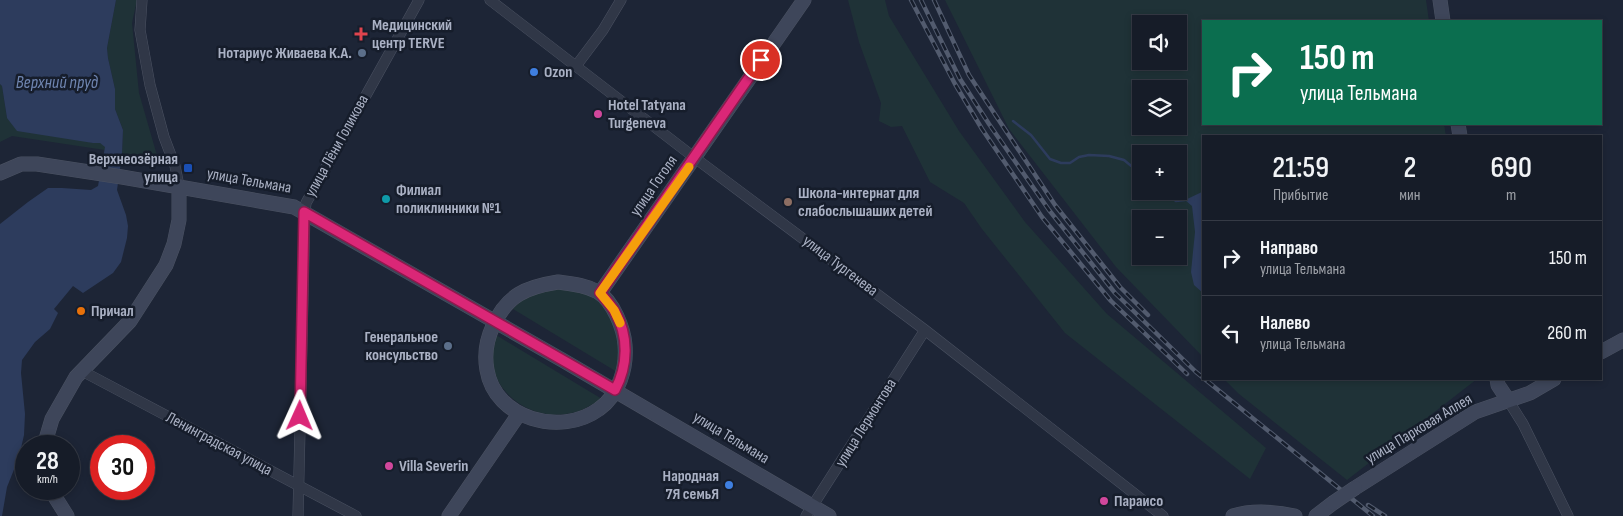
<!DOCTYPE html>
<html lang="ru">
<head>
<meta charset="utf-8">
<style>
  body { margin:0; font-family:"Sofia Sans Condensed",sans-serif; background:#232934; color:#f1f3f6; height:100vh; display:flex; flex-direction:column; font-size:19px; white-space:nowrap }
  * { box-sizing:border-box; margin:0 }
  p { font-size:16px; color:#9ea1a8 }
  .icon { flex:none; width:28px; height:28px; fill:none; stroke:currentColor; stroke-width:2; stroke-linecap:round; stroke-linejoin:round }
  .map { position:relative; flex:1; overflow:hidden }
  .drawer { position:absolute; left:1202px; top:135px; width:400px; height:245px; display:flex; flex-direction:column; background:#161c28; border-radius:0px; box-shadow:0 2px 8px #0003,0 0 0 1px #353a45 }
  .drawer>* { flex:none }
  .hud { position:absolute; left:1202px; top:20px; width:400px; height:105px; border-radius:0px; box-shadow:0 2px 8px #0003,0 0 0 1px #353a45; background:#0b6e4f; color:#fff; overflow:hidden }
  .tools { position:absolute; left:1132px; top:15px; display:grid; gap:10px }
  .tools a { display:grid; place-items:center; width:55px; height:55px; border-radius:0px; background:#161c28; box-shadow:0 2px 8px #0003,0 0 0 1px #353a45; font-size:25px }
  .speed { position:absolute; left:15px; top:435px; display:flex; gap:10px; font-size:25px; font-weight:700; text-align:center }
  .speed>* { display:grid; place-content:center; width:65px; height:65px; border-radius:50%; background:#161c28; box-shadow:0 2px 8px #0003,0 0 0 1px #353a45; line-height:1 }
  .speed small { font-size:12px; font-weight:400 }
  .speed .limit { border:8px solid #d22; background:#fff; color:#111 }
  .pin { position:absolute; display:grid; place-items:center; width:42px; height:42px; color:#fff; margin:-21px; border:2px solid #fff; border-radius:50%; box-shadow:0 1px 5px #0007 }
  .me { position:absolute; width:55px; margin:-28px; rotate:1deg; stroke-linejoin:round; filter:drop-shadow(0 0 4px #0008) }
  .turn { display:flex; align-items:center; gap:18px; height:105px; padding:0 15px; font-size:22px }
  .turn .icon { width:65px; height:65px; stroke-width:2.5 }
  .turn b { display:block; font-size:35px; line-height:42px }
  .eta { display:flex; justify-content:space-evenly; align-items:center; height:85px; text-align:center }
  .eta b { font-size:30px; font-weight:600; line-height:35px }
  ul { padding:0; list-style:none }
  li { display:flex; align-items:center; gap:15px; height:75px; padding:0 15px; border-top:1px solid #353a45 }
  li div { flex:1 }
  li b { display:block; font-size:19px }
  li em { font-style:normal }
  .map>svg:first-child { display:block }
  .green { fill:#1f3237; fill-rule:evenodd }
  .water { fill:#2d3c5d }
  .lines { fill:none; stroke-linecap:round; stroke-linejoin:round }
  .stream { stroke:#2d3c5d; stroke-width:2.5 }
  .street-casing { stroke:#4b5262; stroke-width:11 }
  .secondary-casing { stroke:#4b5262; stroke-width:15 }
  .street { stroke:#303747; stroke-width:10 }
  .secondary { stroke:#3e465a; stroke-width:14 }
  .rail-casing { stroke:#525b6e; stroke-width:4.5 }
  .rail { stroke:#161d2b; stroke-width:2.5; stroke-dasharray:8; stroke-linecap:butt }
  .secondary-bridge-casing { stroke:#4b5262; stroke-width:15; stroke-linecap:butt }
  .secondary-bridge { stroke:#3e465a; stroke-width:14 }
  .route-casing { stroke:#8e194d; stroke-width:12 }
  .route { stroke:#db2777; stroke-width:9 }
  .slow { stroke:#f59e0b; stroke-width:9 }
  .health-dot { fill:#e0444e; stroke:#161d2b; stroke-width:2 }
  .service-dot { fill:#5c6f8a; stroke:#161d2b; stroke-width:2 }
  .shop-dot { fill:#3f7fe0; stroke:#161d2b; stroke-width:2 }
  .hotel-dot { fill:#d1479c; stroke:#161d2b; stroke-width:2 }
  .transit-dot { fill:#1a4fb4; stroke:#161d2b; stroke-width:2 }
  .culture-dot { fill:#0f9aa8; stroke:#161d2b; stroke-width:2 }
  .education-dot { fill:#8d6e63; stroke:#161d2b; stroke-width:2 }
  .food-dot { fill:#e8710a; stroke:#161d2b; stroke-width:2 }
  .labels { text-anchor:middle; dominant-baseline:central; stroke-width:5; stroke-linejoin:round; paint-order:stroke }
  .poi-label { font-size:16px; font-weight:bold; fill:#aab1c4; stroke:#161d2b; text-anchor:start }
  .street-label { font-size:16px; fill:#aab1c4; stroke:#161d2b }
  .water-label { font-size:18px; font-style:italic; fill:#6f85b0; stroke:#161d2b }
</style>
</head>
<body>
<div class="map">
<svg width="1623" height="516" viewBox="0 0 1623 516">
  <rect width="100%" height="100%" fill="#1d2536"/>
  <path class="green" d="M116,0H137L132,23L139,93L158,159L122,153L123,130L115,109V89L108,58L107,48Z
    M848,0H885L889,16L959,131L1025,222L1107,314L1266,448L1250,479L1065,333L982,229L964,203L930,182L902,126L891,127L879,121L881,103L859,42Z
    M945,0H1426L1429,21H1204V124H1444L1446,136H1204V358L1116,267L1009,129ZM1141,24H1179V61H1141ZM1141,89H1179V126H1141ZM1141,154H1179V191H1141ZM1141,219H1179V256H1141Z
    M0,84L2,86L7,118L93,143H100L105,146V150L12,136L0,142Z
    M559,289L580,291L599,299L611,315L622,344L617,372L513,309C527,294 538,292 559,289Z
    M496,335L602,399C591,405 579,413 566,414C522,421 478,380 496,335Z
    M1224,379H1477L1347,480L1239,394Z"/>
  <path class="water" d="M0,0H116L107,48L108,58L115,89V109L123,130L122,155L117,190L126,215L128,226L127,238L121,262L113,273L83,293L73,286L54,309L58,313L50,329L35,342L22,360L21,373L25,414L24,435L19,457L7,487L2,516H0V224L28,202L48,188H62L91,190L98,186L105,147L100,143H93L17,131L7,118L2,86L0,84Z
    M1204,191V294L1194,285L1191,272L1195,232L1192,206L1185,200Z"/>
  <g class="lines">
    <path class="stream" d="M1013,121L1031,135L1050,159L1061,163H1070L1079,157L1089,155L1109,156L1124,160L1141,174
      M1164,191L1176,201L1185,200"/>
    <g class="street-casing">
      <path id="street" d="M142,0L140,30L150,85L164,137L175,166L179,186
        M490,0L695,158L925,330L1163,516
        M576,66L603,30L621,0
        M82,371L356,516
        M1508,400L1523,424L1568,516
        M298,516L305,212L306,203L419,0
        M806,516L925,330"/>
    </g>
    <g class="secondary-casing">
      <path id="secondary" d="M1440,0L1443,21
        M1458,124L1460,136
        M0,173L21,164H37L122,177L294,207L564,361L829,516
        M558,282C572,284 585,285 598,292C613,301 624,329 625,345C627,368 619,395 599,409C561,437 495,419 487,370C484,354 486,341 493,326C507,295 526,287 558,282Z
        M600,293L804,0
        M1601,352L1623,340
        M1497,379L1498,385L1508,400
        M44,446L52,419L76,377L130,321L166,265L174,244L179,220V186
        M1355,488L1475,412L1530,393L1554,379
        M50,489L67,516
        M449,516L519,414
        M1233,516C1252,510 1276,512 1295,516
        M1316,516L1333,503"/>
    </g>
    <use href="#street" class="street"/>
    <use href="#secondary" class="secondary"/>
    <g class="rail-casing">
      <path id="rail" d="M911,0L955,84L982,129L1042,217L1111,301L1187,374
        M921,0L960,79L989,124L1049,210L1115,293L1196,372L1373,516
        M934,0L969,75L1055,205L1120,287L1148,315
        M1368,505L1385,516"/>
    </g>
    <use href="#rail" class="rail"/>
    <g class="secondary-bridge-casing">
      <path id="secondary-bridge" d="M1333,503L1355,488"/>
    </g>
    <use href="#secondary-bridge" class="secondary-bridge"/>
  </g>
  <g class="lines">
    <g class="route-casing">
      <path id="route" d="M300,416L304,212L615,390C628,366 629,336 615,312C611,305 605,299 600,293L761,60"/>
    </g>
    <use href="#route" class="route"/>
    <path class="slow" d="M620,323L614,310L600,293L689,167"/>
  </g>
  <path class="health-dot" d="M358.5 26.5h5v5h5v5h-5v5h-5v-5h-5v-5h5z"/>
  <g class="service-dot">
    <circle cx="362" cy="53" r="5"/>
    <circle cx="448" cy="346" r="5"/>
  </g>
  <g class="shop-dot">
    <circle cx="534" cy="72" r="5"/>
    <circle cx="729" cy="485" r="5"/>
  </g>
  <g class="hotel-dot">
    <circle cx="598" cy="114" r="5"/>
    <circle cx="389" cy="466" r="5"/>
    <circle cx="1104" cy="501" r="5"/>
  </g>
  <rect class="transit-dot" x="183" y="163" width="10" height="10" rx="2.5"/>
  <circle class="culture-dot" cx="386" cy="199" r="5"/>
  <circle class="education-dot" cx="788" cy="202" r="5"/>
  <circle class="food-dot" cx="81" cy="311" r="5"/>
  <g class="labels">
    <g class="poi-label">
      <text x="372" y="25">Медицинский<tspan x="372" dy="18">центр TERVE</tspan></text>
      <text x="352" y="53" text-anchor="end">Нотариус Живаева К.А.</text>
      <text x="544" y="72">Ozon</text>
      <text x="608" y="105">Hotel Tatyana<tspan x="608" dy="18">Turgeneva</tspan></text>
      <text x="178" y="159" text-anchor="end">Верхнеозёрная<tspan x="178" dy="18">улица</tspan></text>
      <text x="396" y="190">Филиал<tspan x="396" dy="18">поликлинники №1</tspan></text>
      <text x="798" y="193">Школа-интернат для<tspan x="798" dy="18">слабослышаших детей</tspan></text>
      <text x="91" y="311">Причал</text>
      <text x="438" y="337" text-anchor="end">Генеральное<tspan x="438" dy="18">консульство</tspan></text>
      <text x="399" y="466">Villa Severin</text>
      <text x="719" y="476" text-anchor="end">Народная<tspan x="719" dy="18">7Я семьЯ</tspan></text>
      <text x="1114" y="501">Параисо</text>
    </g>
    <g class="street-label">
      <text transform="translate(337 146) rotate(-61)">улица Лёни Голикова</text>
      <text transform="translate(249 181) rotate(10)">улица Тельмана</text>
      <text transform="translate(654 186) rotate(-55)">улица Гоголя</text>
      <text transform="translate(840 266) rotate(37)">улица Тургенева</text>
      <text transform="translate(866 423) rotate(-58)">улица Лермонтова</text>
      <text transform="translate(1419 429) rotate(-31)">улица Парковая Аллея</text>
      <text transform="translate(731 438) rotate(31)">улица Тельмана</text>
      <text transform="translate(219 444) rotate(28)">Ленинградская улица</text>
    </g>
    <g class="water-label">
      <text x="57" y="82">Верхний пруд</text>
    </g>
  </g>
</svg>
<div class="tools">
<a><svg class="icon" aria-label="sound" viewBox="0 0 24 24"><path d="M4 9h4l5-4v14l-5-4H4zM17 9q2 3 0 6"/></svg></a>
<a><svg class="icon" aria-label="layers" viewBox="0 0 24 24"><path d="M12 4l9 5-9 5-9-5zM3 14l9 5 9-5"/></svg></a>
<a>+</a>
<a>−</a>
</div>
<div class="speed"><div>28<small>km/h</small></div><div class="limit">30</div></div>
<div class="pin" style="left:761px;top:60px;background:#d93025"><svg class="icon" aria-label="arrive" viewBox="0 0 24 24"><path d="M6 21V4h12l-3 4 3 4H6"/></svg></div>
<svg class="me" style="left:300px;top:416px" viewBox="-20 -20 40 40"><path d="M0-17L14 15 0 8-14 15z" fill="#db2777" stroke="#fff" stroke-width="4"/></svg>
<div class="hud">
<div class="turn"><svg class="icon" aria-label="right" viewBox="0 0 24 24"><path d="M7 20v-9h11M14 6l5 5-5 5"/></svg><div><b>150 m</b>улица Тельмана</div></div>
</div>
<section class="drawer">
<div class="eta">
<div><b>21:59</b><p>Прибытие</p></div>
<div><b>2</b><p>мин</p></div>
<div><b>690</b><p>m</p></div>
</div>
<ul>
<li><svg class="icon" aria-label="right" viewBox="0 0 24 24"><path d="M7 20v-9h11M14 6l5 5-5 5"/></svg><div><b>Направо</b><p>улица Тельмана</p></div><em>150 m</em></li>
<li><svg class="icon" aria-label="left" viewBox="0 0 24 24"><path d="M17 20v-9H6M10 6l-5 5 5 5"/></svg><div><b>Налево</b><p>улица Тельмана</p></div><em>260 m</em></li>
</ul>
</section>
</div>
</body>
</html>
